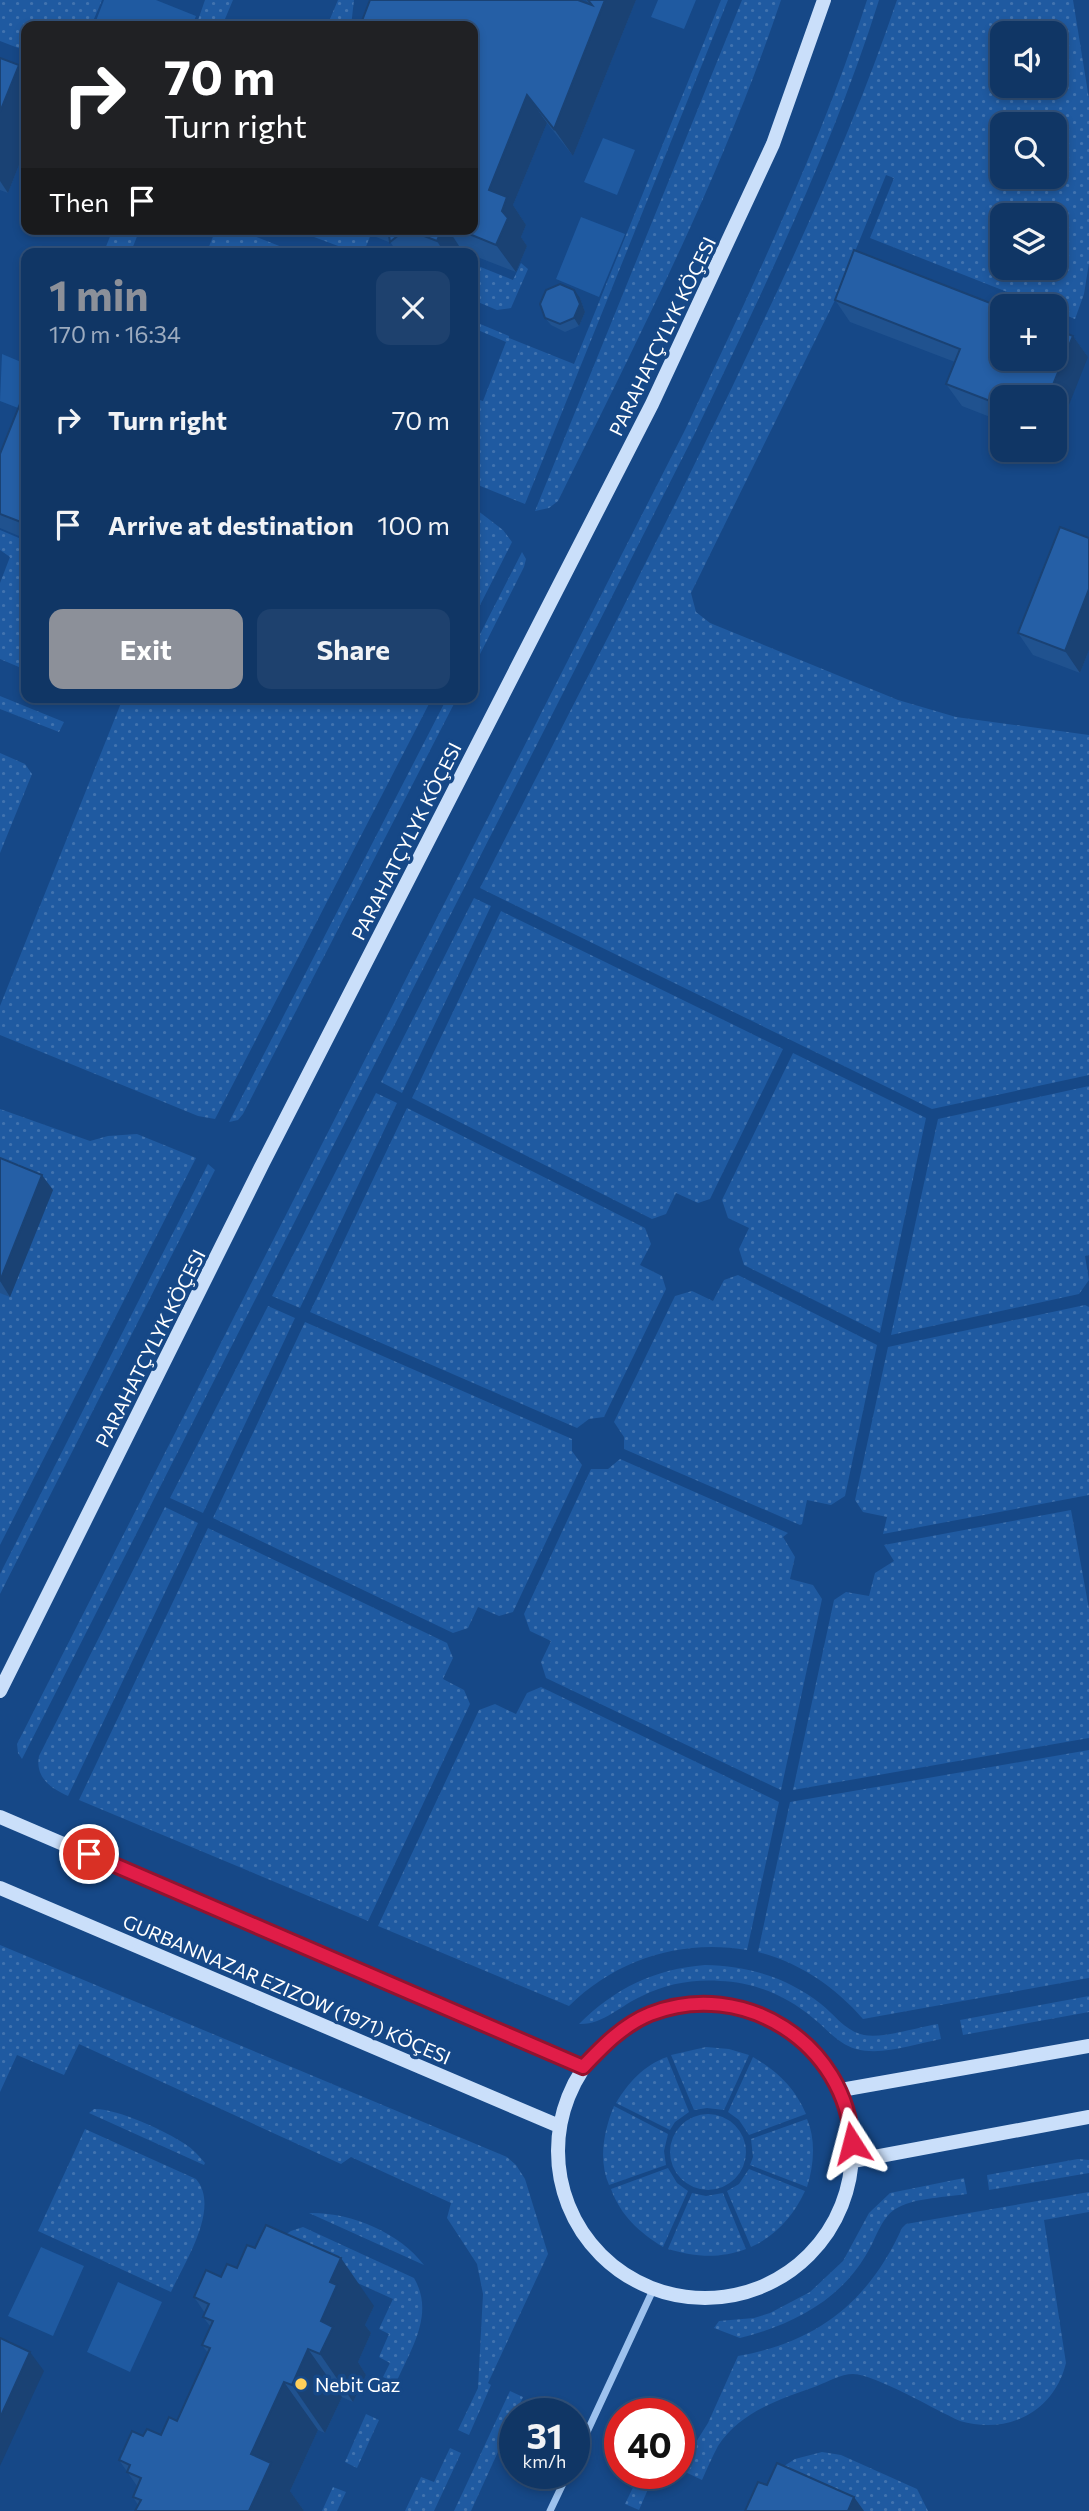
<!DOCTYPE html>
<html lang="en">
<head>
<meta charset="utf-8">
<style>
  body { margin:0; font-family:Commissioner,sans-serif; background:#1e416e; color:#f1f3f6; height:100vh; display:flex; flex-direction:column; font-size:26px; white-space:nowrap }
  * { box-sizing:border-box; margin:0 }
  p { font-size:23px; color:#9cabbf }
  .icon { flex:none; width:38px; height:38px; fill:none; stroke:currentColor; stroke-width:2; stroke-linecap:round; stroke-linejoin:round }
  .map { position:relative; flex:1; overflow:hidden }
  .sheet { position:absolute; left:21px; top:248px; width:457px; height:455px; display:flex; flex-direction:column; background:#103665; border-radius:14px; box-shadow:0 4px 10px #0003,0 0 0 2px #305079 }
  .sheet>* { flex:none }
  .banner { position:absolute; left:21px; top:21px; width:457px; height:214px; border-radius:14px; box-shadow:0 4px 10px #0003,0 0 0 2px #305079; background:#202124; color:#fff; overflow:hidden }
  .buttons { position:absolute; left:990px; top:21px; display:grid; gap:14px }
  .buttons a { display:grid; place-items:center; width:77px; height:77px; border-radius:14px; background:#103665; box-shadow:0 4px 10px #0003,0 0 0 2px #305079; font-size:35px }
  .speed { position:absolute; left:499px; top:2398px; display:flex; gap:14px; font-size:35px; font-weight:700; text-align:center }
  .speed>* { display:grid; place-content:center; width:91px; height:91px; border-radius:50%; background:#103665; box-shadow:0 4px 10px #0003,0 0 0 2px #305079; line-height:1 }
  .speed small { font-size:18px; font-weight:400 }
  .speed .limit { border:10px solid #d22; background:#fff; color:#111 }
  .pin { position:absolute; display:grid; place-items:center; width:60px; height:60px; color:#fff; margin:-30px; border:4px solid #fff; border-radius:50%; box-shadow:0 2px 7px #0007 }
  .me { position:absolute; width:77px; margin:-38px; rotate:351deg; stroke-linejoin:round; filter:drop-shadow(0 0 5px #0008) }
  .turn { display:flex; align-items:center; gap:24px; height:147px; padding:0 28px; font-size:32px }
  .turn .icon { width:91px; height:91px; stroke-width:2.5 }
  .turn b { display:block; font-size:49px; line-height:60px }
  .then { display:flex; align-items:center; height:66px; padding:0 28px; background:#0003; gap:14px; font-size:26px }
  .round { display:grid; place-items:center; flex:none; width:74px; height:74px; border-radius:14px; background:#1e416e }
  .head { display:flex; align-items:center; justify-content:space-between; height:119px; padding:0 28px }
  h1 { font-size:42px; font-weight:700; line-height:52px; color:#8c9099 }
  .cta { display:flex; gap:14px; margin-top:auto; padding:14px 28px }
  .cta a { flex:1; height:80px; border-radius:14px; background:#8c9099; color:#fff; font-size:28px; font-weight:700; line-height:80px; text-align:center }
  .cta a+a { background:#1e416e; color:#f1f3f6 }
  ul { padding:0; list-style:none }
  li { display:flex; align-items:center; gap:21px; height:105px; padding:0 28px }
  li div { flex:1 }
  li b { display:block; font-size:26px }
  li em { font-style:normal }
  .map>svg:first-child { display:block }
  .grass { fill:url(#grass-dots); fill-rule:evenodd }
  .park { fill:#1f5aa1 }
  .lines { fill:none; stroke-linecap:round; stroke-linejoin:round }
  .street { stroke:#9dc2ee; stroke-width:7 }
  .secondary { stroke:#cadffa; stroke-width:14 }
  .wall { fill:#20528f }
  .shaded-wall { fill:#1a4274 }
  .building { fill:#255fa6; stroke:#1a4274; stroke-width:2 }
  .route-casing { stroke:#92132f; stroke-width:18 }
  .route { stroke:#e11d48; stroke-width:12 }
  .poi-dot { fill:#ffcf5a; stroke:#164887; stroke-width:2.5 }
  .labels { text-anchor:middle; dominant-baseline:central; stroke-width:7; stroke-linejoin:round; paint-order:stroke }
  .street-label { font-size:19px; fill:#fff; stroke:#164887 }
  .poi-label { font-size:19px; fill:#fff; stroke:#164887; text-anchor:start }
</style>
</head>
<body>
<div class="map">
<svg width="1089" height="2511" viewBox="0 0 1089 2511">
  <defs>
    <pattern id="grass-dots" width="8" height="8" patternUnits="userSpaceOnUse" patternTransform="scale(1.75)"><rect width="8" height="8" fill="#1f5aa1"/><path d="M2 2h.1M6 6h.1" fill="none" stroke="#4173af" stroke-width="1.8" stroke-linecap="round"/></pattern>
  </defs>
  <rect width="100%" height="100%" fill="#164887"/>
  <path class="grass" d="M0,0H102L91,26H26V51L0,41Z
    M205,0H233L222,26H196Z
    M338,0H354L351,26H327Z
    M721,0H728L525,504L473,483V398L483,401L506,342L473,328V321L509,336V338L574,364Z
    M742,0H781C723,173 639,337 558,501L549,508L535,511Z
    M867,0H879C832,150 762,292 694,435L22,1759L18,1753L17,1744L685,430C751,289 820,148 867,0Z
    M897,0H1073L1089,99V263L1084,294L1075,319L1055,311V306H1043L870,238L894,178L886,175L837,296L691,593L696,612L710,623L898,700L956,717L1089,735V1075L932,1109L480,888C571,708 666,528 752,345C805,233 857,119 897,0ZM1003,33H1055V86H1003ZM1003,124H1055V177H1003ZM1003,215H1055V268H1003Z
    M113,229H140L130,254H103Z
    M216,229H236L292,251L293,250L303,254H206Z
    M307,229H373L365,249L357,253L314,237Z
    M521,263L528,269L511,308L497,310L473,300V264L513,280Z
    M473,507L503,530L512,542L473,619Z
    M0,530L26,541V670L0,659V583L10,557L0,550Z
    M522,552L526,559L524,567L473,668V648Z
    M0,696L64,722L59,732L0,709Z
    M123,698H432L215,1119L198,1116L0,1035V1006Z
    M447,698H457L243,1114L238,1120L229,1122Z
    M0,753L25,764L32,774L0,853Z
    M474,898L491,906L402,1093L381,1082Z
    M501,911L783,1049L710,1199L698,1203L676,1193L666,1214L652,1219L412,1098Z
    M793,1053L926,1118L880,1333L744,1265L739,1249L749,1228L728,1218L722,1200Z
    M1089,1086V1255L1085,1256L1089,1280L1079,1294L891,1335L938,1119Z
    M376,1093L397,1103L300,1308L272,1296Z
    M407,1108L645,1228L651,1244L640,1265L662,1276L666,1289L604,1417L589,1419L577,1428L310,1312Z
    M0,1109L90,1141L108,1136L137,1134L196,1158L0,1545Z
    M208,1164L215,1170L0,1594V1574Z
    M738,1275L877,1345L845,1496L831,1505L807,1500L802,1524L800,1525L624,1449V1437L614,1422L675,1296L692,1291L713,1301L724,1280Z
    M1085,1305L1089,1307V1495L883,1534L887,1517L863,1512L855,1500L888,1347Z
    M268,1306L295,1318L203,1513L170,1498Z
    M305,1322L572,1439V1451L582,1465L513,1612L499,1616L478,1607L468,1628L453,1633L213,1518Z
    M620,1459L788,1533L783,1537L795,1557L790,1579L813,1585L822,1599L781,1790L546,1678L541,1662L551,1641L530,1631L524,1614L591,1469H608Z
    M165,1507L198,1523L68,1796C50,1788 35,1777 39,1756Z
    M1071,1510L1089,1609V1738L793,1790L834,1600L846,1592L869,1596L875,1573L894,1561L884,1545Z
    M208,1528L447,1643L453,1658L443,1679L464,1690L470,1704L368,1921L79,1800Z
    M541,1687L779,1802L747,1950C681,1939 617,1959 569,2006L378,1926L479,1710L495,1704L516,1714L527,1693Z
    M1089,1750V1978L863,2019C834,1986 800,1963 758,1952L790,1802Z
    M0,1945L507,2157L516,2165L525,2179L548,2254L488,2383L491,2385L469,2435L458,2430L478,2388L483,2294L477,2264L447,2218L451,2203L351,2157L341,2164L79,2044L64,2075L17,2055L0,2092Z
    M705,1965C748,1966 787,1977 821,2004C835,2015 845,2031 864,2035C882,2039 918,2027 938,2024L941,2039C915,2044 882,2056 856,2049C838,2044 827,2029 813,2018C787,1996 754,1982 720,1981C693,1979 666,1984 642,1996C621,2005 603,2025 579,2024C615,1988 655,1969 705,1965Z
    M1089,1996V2012L963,2035L960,2020Z
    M706,2047L729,2049L749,2055L724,2110L707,2108L694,2110L671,2055Z
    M667,2057L689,2112L675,2122L670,2130L616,2103C628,2083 644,2065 667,2057Z
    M753,2057C777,2071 795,2088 806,2114L749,2135L739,2120L728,2112Z
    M614,2106L668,2134L664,2151L666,2165L609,2185C598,2160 604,2130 614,2106Z
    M94,2109C116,2108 166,2131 185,2144C193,2149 199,2156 205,2163L204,2165L89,2113Z
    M670 2152a38 38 0 1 1 76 0a38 38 0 1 1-76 0Z
    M807,2119C816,2140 814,2165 807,2187L750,2165L753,2157L751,2139Z
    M85,2129L196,2179C221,2208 184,2263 171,2292L38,2231Z
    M1078,2159L1089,2160V2173L989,2190L987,2175Z
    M668,2168L677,2183L688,2191L663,2247C639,2232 621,2216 611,2189Z
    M749,2169L805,2191C794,2215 776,2236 751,2247L727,2191L739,2184Z
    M964,2178L967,2194C947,2197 916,2198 899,2207C881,2215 876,2240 866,2255C838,2302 791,2325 740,2338L714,2328L719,2321L754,2318L770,2313L810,2292L843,2261L869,2213L890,2193Z
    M1089,2192V2212L1044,2220L1066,2363C1054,2412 1008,2435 960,2421C935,2410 877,2375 853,2374C841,2374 827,2382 817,2386C780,2399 740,2412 718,2446C712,2457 707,2469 702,2480L679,2469L708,2423L738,2356C818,2342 869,2301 902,2228L906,2224Z
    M692,2193L706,2196L723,2193L746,2249C719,2259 695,2257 668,2249Z
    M309,2213C350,2212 399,2232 424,2265Z
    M303,2227L414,2278C435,2314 411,2349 396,2383L383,2377L390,2363L379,2357L389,2334L379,2329L393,2299L271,2244L291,2231Z
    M510,2391L523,2397L471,2511H454Z
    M366,2414L379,2420L357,2468L345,2462Z
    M450,2448L461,2453L434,2511H405L421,2477L434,2482Z
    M822,2452L841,2455L917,2489L928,2511H859L784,2466L795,2459Z
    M640,2473H655L639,2510L625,2504Z
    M333,2487L346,2492L337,2511H322Z"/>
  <path class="park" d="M104,0H156L196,16L192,26H94Z
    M658,0H696L684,29L651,17Z
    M603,138L635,150L617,195L584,182Z
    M581,217L625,234L599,297L556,279Z
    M2,354L26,364V411L0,401Z
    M41,2247L84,2266L53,2336L8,2316Z
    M118,2282L162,2302L130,2372L87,2352Z"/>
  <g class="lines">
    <path class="street" d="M574,2460L653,2290
      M550,2511L568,2473"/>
    <path class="secondary" d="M0,1691L263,1163L652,404L773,144L824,0
      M0,1817L584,2067
      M0,1888L559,2126
      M558 2151a147 147 0 1 1 294 0a147 147 0 1 1-294 0Z
      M841,2090L1089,2046
      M853,2161L1089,2117"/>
  </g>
  <path class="wall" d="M586,0H636L573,156L547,123L513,205L526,225L521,237L527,246L516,272L472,255V254L463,252L462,254H398L391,243L376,237L370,229H472V26L589,4Z
    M0,58L19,65L26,76V147L8,193L0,190Z
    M580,298L585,312L579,326L565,332L551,325L545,318Z
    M835,300L1073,336L1088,357L1055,397H1003V422L962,406L946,384L955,362L850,322Z
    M26,407V539L0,528V454Z
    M1089,538V650L1080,673L1033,655L1018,633Z
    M0,1158L53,1190L10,1297L0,1293Z
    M237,2268L374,2306L365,2325L371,2333L358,2362L366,2375L353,2402L342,2397L325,2433L318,2430L290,2491L304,2511H135L138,2505L133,2497L137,2486L119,2460L143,2436L161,2435L177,2421L208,2353L202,2345L210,2326L203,2317L205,2313L194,2297L221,2277Z"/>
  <path class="shaded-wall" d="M605,0H636L573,156L554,129Z
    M19,65L26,76V147L8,193L0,181V112Z
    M527,95L547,123L513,205L526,225L521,237L527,246L516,272L496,245L489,190Z
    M442,229H448L463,252L462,254H445L437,241Z
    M574,290L580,298L585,312L579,326L574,318Z
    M1073,336L1088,357L1055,440V397H1048Z
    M1089,589V650L1080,673L1065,651Z
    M42,1175L53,1190L10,1297L0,1281Z
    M341,2258L374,2306L365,2325L371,2333L358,2362L366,2375L353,2402L320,2354L321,2321L330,2282Z
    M308,2349L342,2397L325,2433L292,2385Z
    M30,2352L44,2371L0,2466V2418Z
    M284,2382L318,2430L290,2491L304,2511H249L251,2454Z
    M854,2497L864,2511H848Z"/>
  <path class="building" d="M370,0H578L592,5L588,0H605L554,129L527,95L489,190L507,197L502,211L508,218L496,245L457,229H472V26H360Z
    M0,58L19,65L0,112Z
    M388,229H442L437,241L406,229L390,242Z
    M854,250L1003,308V359H1055V329L1073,336L1048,397H1003V406L946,384L960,349L835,300Z
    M560,284L574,290L580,304L574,318L560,324L545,318L540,304L546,290Z
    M20,404L26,407V524L0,514V454Z
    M1060,527L1089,538V589L1065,651L1018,633Z
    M0,1158L42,1175L0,1281Z
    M266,2225L341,2258L330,2282L337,2285L321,2321L333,2327L320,2354L308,2349L292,2385L284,2382L251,2454L271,2463L249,2511H135L141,2500L133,2497L141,2478L127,2472L130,2465L119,2460L132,2431L143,2436L147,2429L161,2435L169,2417L177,2421L210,2348L202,2345L213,2321L203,2317L209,2304L194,2297L206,2270L221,2277L227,2264L237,2268L247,2245L255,2248Z
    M0,2338L30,2352L0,2418Z
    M777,2463L854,2497L848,2511H745L758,2482L767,2485Z"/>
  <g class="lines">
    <g class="route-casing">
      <path id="route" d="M89,1854L583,2067C603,2046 623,2025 650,2014C743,1977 847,2044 852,2143"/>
    </g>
    <use href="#route" class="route"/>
  </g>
  <circle class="poi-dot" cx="301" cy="2384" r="7"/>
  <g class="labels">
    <g class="street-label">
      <text transform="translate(662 336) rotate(-64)">PARAHATÇYLYK KÖÇESI</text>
      <text transform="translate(406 841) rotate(-63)">PARAHATÇYLYK KÖÇESI</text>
      <text transform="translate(150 1348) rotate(-63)">PARAHATÇYLYK KÖÇESI</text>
      <text transform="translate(287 1989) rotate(23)">GURBANNAZAR EZIZOW (1971) KÖÇESI</text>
    </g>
    <g class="poi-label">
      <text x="315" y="2384">Nebit Gaz</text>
    </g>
  </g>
</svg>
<div class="buttons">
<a><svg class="icon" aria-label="sound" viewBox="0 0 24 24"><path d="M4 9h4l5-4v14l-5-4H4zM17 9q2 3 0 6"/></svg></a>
<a><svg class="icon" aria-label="search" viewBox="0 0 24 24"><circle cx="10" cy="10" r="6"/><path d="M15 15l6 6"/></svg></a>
<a><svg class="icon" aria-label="layers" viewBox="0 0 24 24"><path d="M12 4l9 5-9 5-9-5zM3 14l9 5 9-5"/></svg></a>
<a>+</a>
<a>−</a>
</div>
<div class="speed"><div>31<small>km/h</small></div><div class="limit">40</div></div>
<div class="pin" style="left:89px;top:1854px;background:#d93025"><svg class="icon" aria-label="arrive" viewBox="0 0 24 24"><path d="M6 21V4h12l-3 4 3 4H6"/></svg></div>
<svg class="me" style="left:852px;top:2143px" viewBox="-20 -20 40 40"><path d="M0-17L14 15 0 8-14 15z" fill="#e11d48" stroke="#fff" stroke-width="4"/></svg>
<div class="banner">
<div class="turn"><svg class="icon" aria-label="right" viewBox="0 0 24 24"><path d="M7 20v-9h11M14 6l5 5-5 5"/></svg><div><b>70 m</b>Turn right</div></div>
<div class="then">Then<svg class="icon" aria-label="arrive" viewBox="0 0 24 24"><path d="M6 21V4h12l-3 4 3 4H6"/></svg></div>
</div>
<section class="sheet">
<div class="head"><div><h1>1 min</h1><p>170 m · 16:34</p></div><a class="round"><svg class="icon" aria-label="close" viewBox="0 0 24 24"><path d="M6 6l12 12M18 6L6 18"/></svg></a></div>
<ul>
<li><svg class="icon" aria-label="right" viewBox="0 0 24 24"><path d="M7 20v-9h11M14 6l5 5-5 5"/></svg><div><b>Turn right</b></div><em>70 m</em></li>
<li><svg class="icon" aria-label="arrive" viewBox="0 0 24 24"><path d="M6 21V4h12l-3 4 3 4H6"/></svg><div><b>Arrive at destination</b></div><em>100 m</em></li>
</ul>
<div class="cta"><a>Exit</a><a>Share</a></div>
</section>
</div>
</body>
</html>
